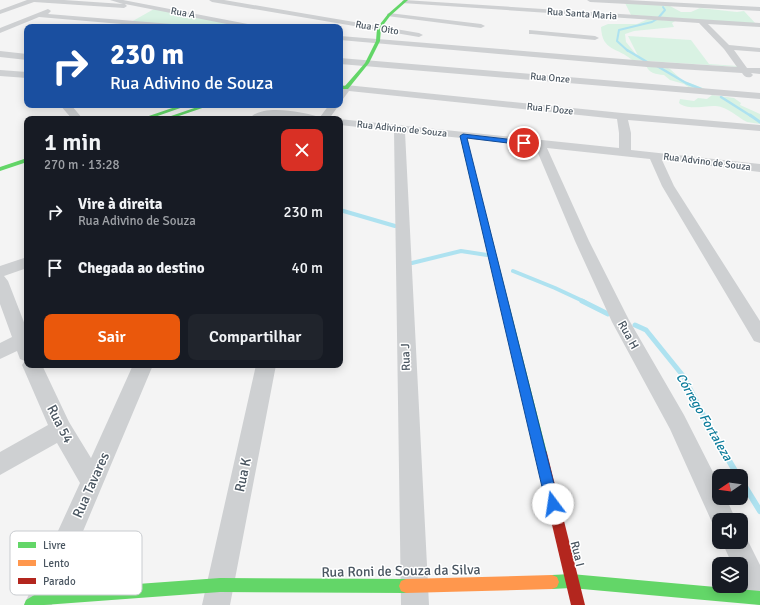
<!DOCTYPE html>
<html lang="pt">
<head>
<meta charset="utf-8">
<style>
  body { margin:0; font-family:Signika,sans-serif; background:#20242c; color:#f1f3f6; height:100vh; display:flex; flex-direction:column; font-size:15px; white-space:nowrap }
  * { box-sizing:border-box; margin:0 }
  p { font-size:13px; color:#9ea1a6 }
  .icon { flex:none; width:22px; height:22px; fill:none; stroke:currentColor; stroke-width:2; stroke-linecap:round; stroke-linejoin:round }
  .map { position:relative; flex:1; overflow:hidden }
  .sheet { position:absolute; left:24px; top:116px; width:319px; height:252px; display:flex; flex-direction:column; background:#171b24; border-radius:8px; box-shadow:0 2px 10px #0003 }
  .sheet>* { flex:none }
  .guide { position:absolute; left:24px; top:24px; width:319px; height:84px; border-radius:8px; box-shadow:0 2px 10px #0003; background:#1a4fa0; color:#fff; overflow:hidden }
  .needle { width:26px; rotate:257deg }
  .fabs { position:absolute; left:712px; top:469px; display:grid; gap:8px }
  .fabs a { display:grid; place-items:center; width:36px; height:36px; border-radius:8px; background:#171b24; box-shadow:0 2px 10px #0003; font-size:20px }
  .pin { position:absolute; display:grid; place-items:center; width:34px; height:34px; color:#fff; margin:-17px; border:2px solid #fff; border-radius:50%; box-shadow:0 1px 4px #0007 }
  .me { position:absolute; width:44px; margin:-22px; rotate:346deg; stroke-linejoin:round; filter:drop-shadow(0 0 3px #0008) }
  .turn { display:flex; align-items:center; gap:14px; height:84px; padding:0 20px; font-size:18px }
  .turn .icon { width:52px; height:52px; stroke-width:2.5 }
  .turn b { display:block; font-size:28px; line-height:34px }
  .round { display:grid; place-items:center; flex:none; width:42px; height:42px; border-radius:8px; background:#20242c }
  .summary { display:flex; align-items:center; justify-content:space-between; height:68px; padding:0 20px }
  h1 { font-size:24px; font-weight:600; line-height:30px }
  .button { display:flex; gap:8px; margin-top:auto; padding:8px 20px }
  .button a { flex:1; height:46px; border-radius:8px; background:#ea580c; color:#fff; font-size:16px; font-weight:600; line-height:46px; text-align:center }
  .button a+a { background:#20242c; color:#f1f3f6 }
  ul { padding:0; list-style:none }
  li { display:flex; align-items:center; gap:12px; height:56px; padding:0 20px }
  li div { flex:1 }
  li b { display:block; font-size:15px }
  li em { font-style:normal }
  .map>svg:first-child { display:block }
  .green { fill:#d9f2e3 }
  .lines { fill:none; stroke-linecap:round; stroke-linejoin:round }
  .stream-far5 { stroke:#aee2f0; stroke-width:2 }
  .stream-far4 { stroke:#aee2f0; stroke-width:2.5 }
  .stream-far3 { stroke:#aee2f0; stroke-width:3 }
  .stream-far2 { stroke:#aee2f0; stroke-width:4 }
  .stream-far1 { stroke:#aee2f0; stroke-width:5 }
  .stream { stroke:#aee2f0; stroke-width:6 }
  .street { fill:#ced0d2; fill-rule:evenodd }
  .fast { fill:#63d668; fill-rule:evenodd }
  .slow { fill:#ff974d; fill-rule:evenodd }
  .jam { fill:#b3261e; fill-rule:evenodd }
  .route { fill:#1a73e8; stroke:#114b97 }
  .labels { text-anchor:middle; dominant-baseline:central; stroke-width:3; stroke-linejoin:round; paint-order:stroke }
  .far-street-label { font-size:10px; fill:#4a5661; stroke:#fff }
  .street-label { font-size:12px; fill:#4a5661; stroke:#fff }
  .water-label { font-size:13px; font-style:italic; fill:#0c7c9b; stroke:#fff }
  .near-street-label { font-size:14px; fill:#4a5661; stroke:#fff }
  .key { fill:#fff; stroke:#c9ccd0; stroke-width:1 }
  .key-label { font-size:11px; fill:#4a5661 }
</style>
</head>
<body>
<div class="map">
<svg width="760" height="605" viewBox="0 0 760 605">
  <rect width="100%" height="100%" fill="#f4f4f4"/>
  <path class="green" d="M625,3L662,5L670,6L681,12H691L700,8L737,12L744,11L756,24L631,15Z
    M154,9L232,23L227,27H200L131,22Z
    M648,19L675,21L672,23L674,27L634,31L625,34L626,42L639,58L628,36L691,40L709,64L737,66L739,67L632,60C618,47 602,52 601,27L608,24H637Z
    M646,65L663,66L670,69L682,80L708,90L691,89L684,84L670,80L664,75C656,74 649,74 646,65Z
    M712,95L734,98L741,103L740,105L760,114V124C756,123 751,123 747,122C737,117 728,107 716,106C706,105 688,111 679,103L680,99L694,101L698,98L707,99Z"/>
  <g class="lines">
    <path class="stream-far5" d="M659,17L665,10L663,7
      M628,51L617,41L619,30L652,22L657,19"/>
    <path class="stream-far4" d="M627,50L647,62
      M657,66L686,83L701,89
      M721,97L751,116"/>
    <path class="stream-far3" d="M750,115L760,122"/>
    <path class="stream-far2" d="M340,210L395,226
      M412,263L461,251L487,255
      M513,271L555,288L585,302"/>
    <path class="stream-far1" d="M582,301L608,314
      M635,325L646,330L684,377L714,436"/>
    <path class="stream" d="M714,435L738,476
      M741,480L760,511"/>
    <path class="street" d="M27,0H64L123,4L110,0H123L253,25L257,27H242L125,4L127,6L124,8L34,2L0,14V10Z
      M209,0H224L419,33L423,35L419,37L212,2Z
      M404,0L760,23V27L708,24L729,45L760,48V52L734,50L747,68H760V74L751,73L753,75L751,77C746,78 745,77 742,73L647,67L340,40V36L647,61L737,67L724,49L699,23L402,3V1Z
      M587,0H627L760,7V11L590,2Z
      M48,9L51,11L48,14L184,25L188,27H157L39,17L0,33V28Z
      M389,13L481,24L485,26L481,28L387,16V14Z
      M529,30L595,36L599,38L595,40L532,34H529Z
      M0,51L27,54V60L0,57Z
      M340,58L760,93V99L340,64Z
      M0,70L27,72V78L0,76Z
      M346,85L622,113L760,125V131L628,120L631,133V150L760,164V172L662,160L674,186L760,321V343L754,341L662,186L650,159L547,148L589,241L629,320L684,415L719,484V498H726L736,520H719V530L715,529L670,429L612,322L575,241L535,146L405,132L429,605H401L394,131L340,125L339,119L619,148V133L617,119L349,91L343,99L340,100V90L343,86Z
      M60,105H71L83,119H72Z
      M329,105H339L329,119H299L274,116L261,119H249C261,103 303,112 320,117Z
      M27,257V268L4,276L8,281L27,330V365H42L69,422L91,458L133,365H153L52,605H24L80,483L57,443L0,475V452L48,425L22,365L25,361L20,359L17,351L0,359V343L12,337L0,304V266Z
      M256,365H276L230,605H202Z
      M741,532L744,533L760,565V605L750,603L741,583V564H732L722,542H741Z"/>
    <path class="fast" d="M404,0H408L390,16L381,28L380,41L369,63L348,89H340V85L345,86L365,63L376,41L377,28L388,14Z
      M181,105H189L149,119H140Z
      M203,105H211L176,117L171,116Z
      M463,134L466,136L547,453L545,457L541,459L537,457L535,453L460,136Z
      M27,158V162L0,171V167Z
      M571,574L760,591V605L571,588L552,589L547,587L545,582L547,577L552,575Z
      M220,578L406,579L411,581L413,586L411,591L406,593L220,592L44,605H24L26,600L41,591Z"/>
    <path class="slow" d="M552,575L557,577L559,582L557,587L552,589L406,593L401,591L399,586L401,581L406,579Z"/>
    <path class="jam" d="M541,447L545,449L547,453L585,605H571L535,453L537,449Z"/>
  </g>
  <path class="route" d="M463,134L524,141L528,143L524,145L467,138L559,504L557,509L553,511L548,509L546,504L460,136Z"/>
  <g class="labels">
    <g class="far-street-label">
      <text transform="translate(183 13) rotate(10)">Rua A</text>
      <text transform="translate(582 14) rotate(4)">Rua Santa Maria</text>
      <text transform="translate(377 28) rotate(10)">Rua F Oito</text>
      <text transform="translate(550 78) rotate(5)">Rua Onze</text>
      <text transform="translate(550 109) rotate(6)">Rua F Doze</text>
      <text transform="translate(402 129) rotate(6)">Rua Adivino de Souza</text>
      <text transform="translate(707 162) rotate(7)">Rua Advino de Souza</text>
    </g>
    <g class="street-label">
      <text transform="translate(628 335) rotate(61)">Rua H</text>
      <text transform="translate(406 357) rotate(-92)">Rua J</text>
      <text transform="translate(577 554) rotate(76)">Rua I</text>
    </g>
    <g class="water-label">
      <text transform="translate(704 417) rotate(60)">Córrego Fortaleza</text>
    </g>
    <g class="near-street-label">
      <text transform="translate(60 424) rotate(63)">Rua 54</text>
      <text transform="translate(243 475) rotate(-78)">Rua K</text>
      <text transform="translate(91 485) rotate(-66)">Rua Tavares</text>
      <text transform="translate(401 571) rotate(-1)">Rua Roni de Souza da Silva</text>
    </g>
  </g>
  <rect x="10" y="531" width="132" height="64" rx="6" class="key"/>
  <rect x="18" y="542" width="18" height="6" fill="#63d668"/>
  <rect x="18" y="560" width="18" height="6" fill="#ff974d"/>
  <rect x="18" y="578" width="18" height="6" fill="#b3261e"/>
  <g class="key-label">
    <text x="43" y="549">Livre</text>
    <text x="43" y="567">Lento</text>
    <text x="43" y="585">Parado</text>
  </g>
</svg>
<div class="fabs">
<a><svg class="needle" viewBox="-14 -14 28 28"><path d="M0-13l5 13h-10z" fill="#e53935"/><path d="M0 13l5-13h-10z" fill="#9ea1a6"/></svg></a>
<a><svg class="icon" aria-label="sound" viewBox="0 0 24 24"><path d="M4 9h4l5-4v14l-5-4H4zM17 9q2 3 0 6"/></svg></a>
<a><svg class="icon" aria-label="layers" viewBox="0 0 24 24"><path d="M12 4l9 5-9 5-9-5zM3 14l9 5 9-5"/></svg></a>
</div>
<div class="pin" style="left:524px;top:143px;background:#d93025"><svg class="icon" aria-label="arrive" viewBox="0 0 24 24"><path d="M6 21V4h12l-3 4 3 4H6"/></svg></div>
<svg class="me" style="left:553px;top:504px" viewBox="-20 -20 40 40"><circle r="19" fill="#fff"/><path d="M0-13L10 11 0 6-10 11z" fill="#1a73e8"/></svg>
<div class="guide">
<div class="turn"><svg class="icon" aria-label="right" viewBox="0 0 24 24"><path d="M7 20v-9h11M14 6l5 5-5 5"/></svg><div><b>230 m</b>Rua Adivino de Souza</div></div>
</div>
<section class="sheet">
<div class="summary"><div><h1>1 min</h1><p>270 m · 13:28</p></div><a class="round" style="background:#d93025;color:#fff"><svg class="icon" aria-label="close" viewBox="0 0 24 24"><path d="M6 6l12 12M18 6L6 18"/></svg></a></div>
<ul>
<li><svg class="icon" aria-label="right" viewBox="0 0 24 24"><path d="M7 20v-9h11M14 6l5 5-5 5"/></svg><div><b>Vire à direita</b><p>Rua Adivino de Souza</p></div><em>230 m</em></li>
<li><svg class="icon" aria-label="arrive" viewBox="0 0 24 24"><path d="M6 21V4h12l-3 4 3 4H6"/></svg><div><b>Chegada ao destino</b></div><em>40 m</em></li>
</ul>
<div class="button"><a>Sair</a><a>Compartilhar</a></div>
</section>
</div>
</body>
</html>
